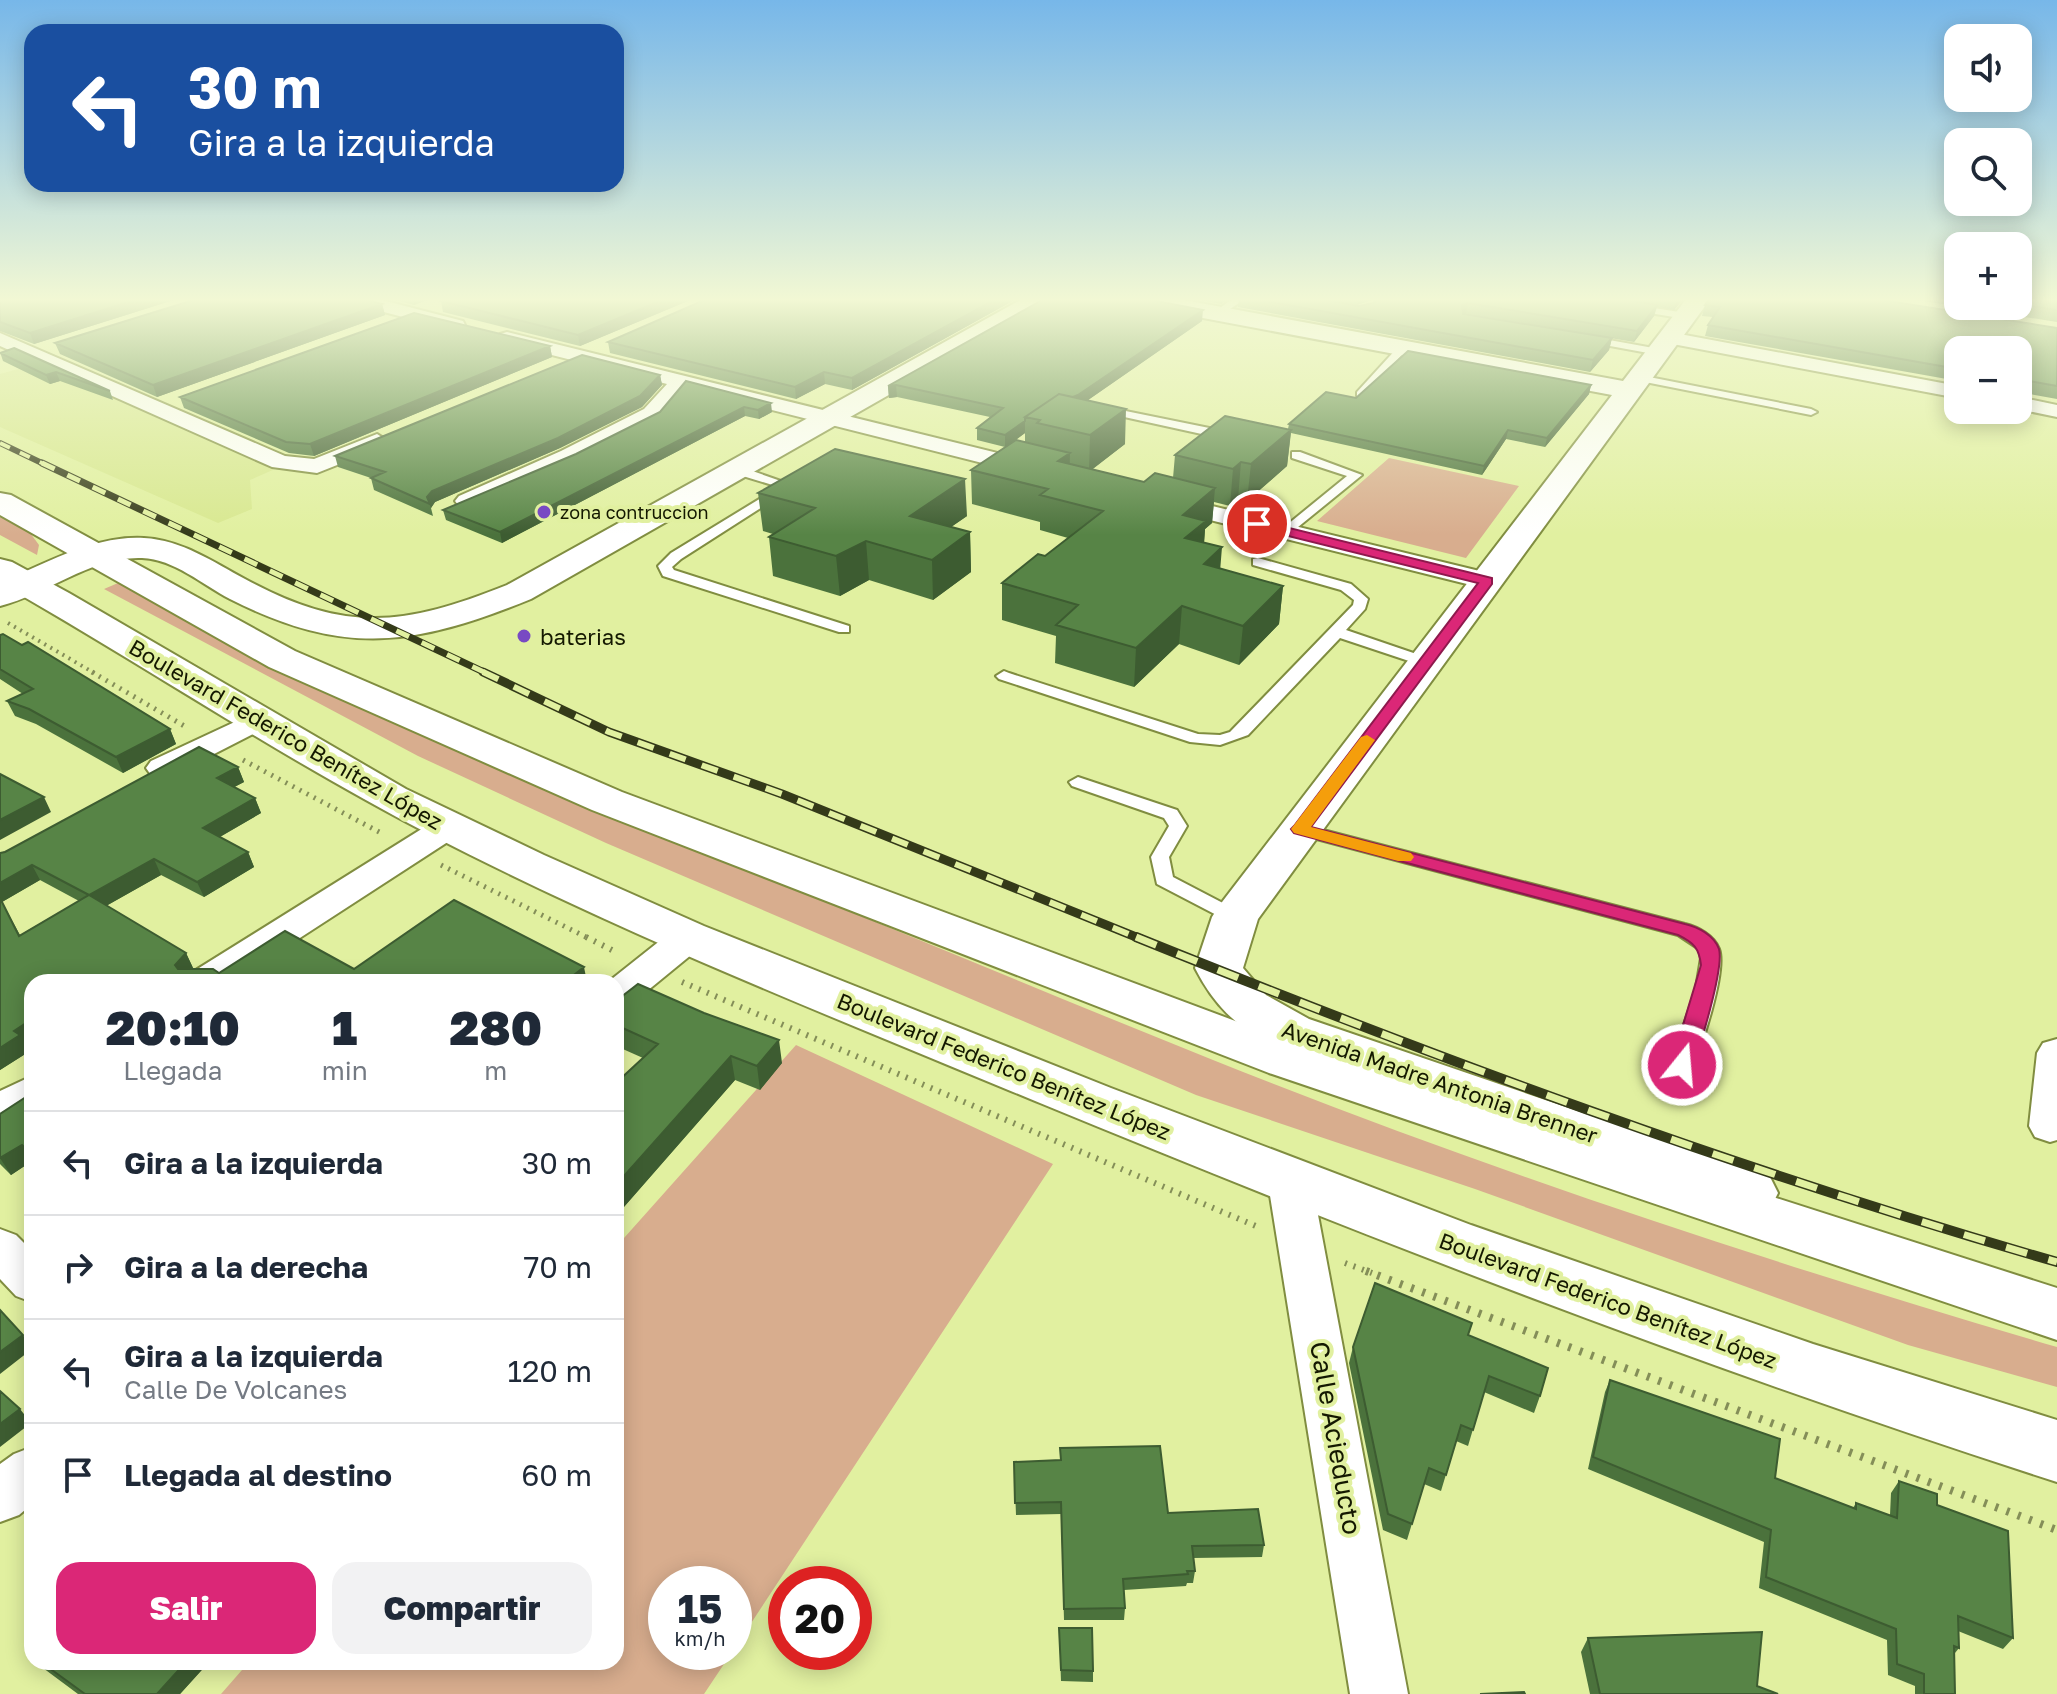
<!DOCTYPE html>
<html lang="es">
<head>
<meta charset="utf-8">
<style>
  body { margin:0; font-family:"Golos Text",sans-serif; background:#f2f2f3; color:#1f2937; height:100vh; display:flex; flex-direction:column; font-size:30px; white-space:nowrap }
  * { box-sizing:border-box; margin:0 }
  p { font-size:26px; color:#747a83 }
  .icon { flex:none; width:44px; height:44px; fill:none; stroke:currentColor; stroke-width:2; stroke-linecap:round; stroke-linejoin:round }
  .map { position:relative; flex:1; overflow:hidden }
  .details { position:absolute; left:24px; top:974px; width:600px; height:696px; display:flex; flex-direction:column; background:#fff; border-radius:24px; box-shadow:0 4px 20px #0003 }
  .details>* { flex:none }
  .top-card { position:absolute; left:24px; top:24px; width:600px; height:168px; border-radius:24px; box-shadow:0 4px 20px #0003; background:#1a4fa0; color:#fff; overflow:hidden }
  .fabs { position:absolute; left:1944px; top:24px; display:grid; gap:16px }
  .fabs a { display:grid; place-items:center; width:88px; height:88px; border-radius:16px; background:#fff; box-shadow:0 4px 20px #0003; font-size:40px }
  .speed { position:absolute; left:648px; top:1566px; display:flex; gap:16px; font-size:40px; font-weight:700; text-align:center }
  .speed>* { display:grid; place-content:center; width:104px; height:104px; border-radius:50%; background:#fff; box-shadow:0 4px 20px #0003; line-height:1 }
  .speed small { font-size:20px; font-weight:400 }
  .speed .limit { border:12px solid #d22; background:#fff; color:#111 }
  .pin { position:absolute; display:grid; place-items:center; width:68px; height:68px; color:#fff; margin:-34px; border:4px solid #fff; border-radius:50%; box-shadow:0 2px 8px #0007 }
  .me { position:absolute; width:88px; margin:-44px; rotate:17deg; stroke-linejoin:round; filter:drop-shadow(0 0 6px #0008) }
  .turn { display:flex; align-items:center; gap:28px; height:168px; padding:0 32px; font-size:36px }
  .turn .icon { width:104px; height:104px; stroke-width:2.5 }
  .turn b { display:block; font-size:56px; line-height:68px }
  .eta { display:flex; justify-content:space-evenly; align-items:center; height:136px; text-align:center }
  .eta b { font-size:48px; font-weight:800; line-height:56px }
  .primary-button { display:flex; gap:16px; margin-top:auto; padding:16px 32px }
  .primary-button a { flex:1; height:92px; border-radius:24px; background:#db2777; color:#fff; font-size:32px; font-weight:800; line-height:92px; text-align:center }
  .primary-button a+a { background:#f2f2f3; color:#1f2937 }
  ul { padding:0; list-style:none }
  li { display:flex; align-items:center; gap:24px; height:104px; padding:0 32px; border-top:2px solid #e0e1e3 }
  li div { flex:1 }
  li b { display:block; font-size:30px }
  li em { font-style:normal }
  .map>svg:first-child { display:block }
  .built { fill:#d8e890 }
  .green { fill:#d8ad8e }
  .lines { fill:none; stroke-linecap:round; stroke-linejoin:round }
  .lane-casing { stroke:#808d40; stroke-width:4 }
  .street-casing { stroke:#808d40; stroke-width:4 }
  .secondary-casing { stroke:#808d40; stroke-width:4 }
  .primary-casing { stroke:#808d40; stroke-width:4 }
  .path-far3 { stroke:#848e58; stroke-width:4; stroke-dasharray:2 5; stroke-linecap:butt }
  .path-far2 { stroke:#848e58; stroke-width:5; stroke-dasharray:2 6; stroke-linecap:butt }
  .path-far1 { stroke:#848e58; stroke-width:6; stroke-dasharray:2 7; stroke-linecap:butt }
  .path { stroke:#848e58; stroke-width:8; stroke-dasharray:3 9; stroke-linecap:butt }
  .lane { fill:#fff; fill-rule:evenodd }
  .street { fill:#fff; fill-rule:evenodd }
  .secondary { fill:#fff; fill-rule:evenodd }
  .primary { fill:#fff; fill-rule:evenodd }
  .rail-far3-casing { stroke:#343a19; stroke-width:6 }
  .rail-far2-casing { stroke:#343a19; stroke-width:7 }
  .rail-far1-casing { stroke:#343a19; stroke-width:9 }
  .rail-casing { stroke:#343a19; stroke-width:10 }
  .rail-far3 { stroke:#e1f0a0; stroke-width:4; stroke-dasharray:11; stroke-linecap:butt }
  .rail-far2 { stroke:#e1f0a0; stroke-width:5; stroke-dasharray:14; stroke-linecap:butt }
  .rail-far1 { stroke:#e1f0a0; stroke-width:6; stroke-dasharray:17; stroke-linecap:butt }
  .rail { stroke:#e1f0a0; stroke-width:7; stroke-dasharray:22; stroke-linecap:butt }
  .wall { fill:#4b723c; fill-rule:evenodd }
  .shaded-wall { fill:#3d5c31 }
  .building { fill:#578446; stroke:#3d5c31; stroke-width:2 }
  .route { fill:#db2777; stroke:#8e194d; stroke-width:2 }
  .slow { fill:#f59e0b }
  .poi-dot { fill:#784ac3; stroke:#e1f0a0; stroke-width:3 }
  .labels { text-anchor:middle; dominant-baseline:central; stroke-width:8; stroke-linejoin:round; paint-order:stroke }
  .far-poi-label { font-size:18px; fill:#141800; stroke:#e1f0a0; text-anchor:start }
  .poi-label { font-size:22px; fill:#141800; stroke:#e1f0a0; text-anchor:start }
  .street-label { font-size:22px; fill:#141800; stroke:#e1f0a0 }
  .near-street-label { font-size:26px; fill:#141800; stroke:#e1f0a0 }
</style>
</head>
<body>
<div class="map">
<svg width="2057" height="1694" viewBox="0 0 2057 1694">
  <rect width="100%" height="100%" fill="#e1f0a0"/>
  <path class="built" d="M49,365L282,466L250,480L252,509L218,523L0,427V374L29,366Z"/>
  <path class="green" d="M1389,458L1519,486L1466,558L1317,521Z
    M0,511L25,526L39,545L37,555L0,535Z
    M118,583C365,714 625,819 883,925C993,970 1103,1016 1213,1060C1488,1170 1773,1264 2057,1347V1387L1908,1345L1475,1189L1196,1095L606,843L418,756L104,589Z
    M796,1045L1053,1164L734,1649V1584H666V1652H732L704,1694H221L249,1662H616V1247Z"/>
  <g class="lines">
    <g class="lane-casing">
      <path id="lane" d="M1234,298H1246L1220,316H1214V312Z
        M1634,305L1686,313L1691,316L1686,319L1631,310V306Z
        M1587,336L1659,349L1664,352L1659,355L1583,341L1582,339Z
        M1399,346L1408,348L1365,396H1357V392Z
        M1639,375L1811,409L1817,412L1811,415L1635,380V376Z
        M1101,406L1229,432L1235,436L1229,440L1097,411V407Z
        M1292,452H1300L1362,475L1287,536L1280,532L1282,529L1347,476L1292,458Z
        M733,467H741L795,486L681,559L672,567L674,570L849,626V632H839L663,576L658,566L671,553L779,487L733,473Z
        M1258,558L1351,584L1368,599L1365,609L1346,630L1431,659L1434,662L1426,667L1421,665L1340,638L1248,735L1220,745L1190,742L999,679L996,676L1004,671L1009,673L1198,734L1220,735L1230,732L1353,605L1354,600L1341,590L1253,565V559Z
        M1078,777L1177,810L1187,826L1169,857L1173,877L1242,913L1245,917L1242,921H1228L1157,884L1151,857L1169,826L1164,818L1072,786L1069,782Z
        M1300,824L1685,924C1698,927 1714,936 1719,949C1727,971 1701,1050 1690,1071L1682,1073L1674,1071L1671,1065L1696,988L1701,958L1699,949L1678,935L1294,833L1291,829L1294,825Z"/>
    </g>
    <g class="street-casing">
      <path id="street" d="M343,298H374L463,321L465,325L456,331L346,302Z
        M507,332L1042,464L1046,469L1042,474L1034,476L685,388L660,419L577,461L475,506H459L455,501L459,496L561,451L644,409L667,384L500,342L497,338L500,334Z
        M1669,332L1958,386V398L1662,342L1659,338Z
        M0,333L285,456L314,459L377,434L388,441L385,446L317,473L272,467L0,346Z
        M2018,397L2057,405V417L2018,409Z
        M1167,495L1496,575L1500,581L1496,587L1487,589L1158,507L1155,502L1158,497Z
        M254,713L265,716L269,722L265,728L173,775L162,778L151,775L146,768L151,761Z
        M448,817L460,820L465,827L460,834L232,982H185L191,973L436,820Z
        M689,925L702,928L707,937L702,946L630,1005L616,1009V982H608L676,928Z
        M2057,1039V1140L2050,1142L2035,1137L2029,1126L2037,1053L2043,1043Z
        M32,1076V1111L0,1127V1091Z
        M1290,1166L1305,1171L1312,1183L1408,1694H1350L1268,1183L1275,1171Z
        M0,1229L16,1235L32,1251V1302L16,1296L0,1279Z
        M32,1447V1504L19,1515L0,1522V1464L14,1454Z"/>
    </g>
    <g class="secondary-casing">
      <path id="secondary" d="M1024,298H1054L1050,303L531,599C415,646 345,657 230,599C203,585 174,559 142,558C91,556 48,594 0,606V583C44,564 95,535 144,538C182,540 213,562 245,579C346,634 404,626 507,585Z
        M1122,298H1173L1623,381L1687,298H1711L1258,919L1243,968L1266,995L1309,1019L1770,1177L1778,1193L1770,1209L1750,1216L1730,1209L1273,1045C1236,1027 1214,1005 1195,968L1212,917L1219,906L1612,395L1134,305L1126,303Z"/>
    </g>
    <g class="primary-casing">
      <path id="primary" d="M0,493L11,495L295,651L622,792L1305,1047L2057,1288V1340L1269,1073L592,810L269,667L0,515Z
        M0,559L12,562L69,593L406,789L544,855L704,926L1111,1088L1471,1225L1813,1344L2057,1420V1482C1712,1371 1375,1241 1040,1103C835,1018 627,936 429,834C282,758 144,665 0,583Z"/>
    </g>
    <path class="path-far3" d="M8,623L96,674"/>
    <path class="path-far2" d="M92,672L186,727
      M243,760L383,834
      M441,865L590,939"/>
    <path class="path-far1" d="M586,937L618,953
      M682,982L1258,1227
      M1345,1263L1372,1273"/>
    <path class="path" d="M1366,1271L2057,1530"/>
    <use href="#lane" class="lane"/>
    <use href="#street" class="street"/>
    <use href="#secondary" class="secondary"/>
    <use href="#primary" class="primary"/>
    <g class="rail-far3-casing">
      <path id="rail-far3" d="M0,443L46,465"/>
    </g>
    <g class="rail-far2-casing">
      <path id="rail-far2" d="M42,463L488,674"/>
    </g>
    <g class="rail-far1-casing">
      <path id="rail-far1" d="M483,672L609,732L782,794L1141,939"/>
    </g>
    <g class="rail-casing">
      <path id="rail" d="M1136,937C1438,1059 1744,1172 2057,1262"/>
    </g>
    <use href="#rail-far3" class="rail-far3"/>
    <use href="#rail-far2" class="rail-far2"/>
    <use href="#rail-far1" class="rail-far1"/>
    <use href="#rail" class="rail"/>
  </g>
  <path class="wall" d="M0,298H180L34,344L0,331Z
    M388,298H432L414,305Z
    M695,298L580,346L443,312L441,301Z
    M1018,298L852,390L825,384L796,399L610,353L608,342Z
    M1190,298H1229L1221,304Z
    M1239,298H1377L1357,305L1343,303L1359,306L1373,303L1379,298H1684L1674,310L1657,307L1654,316L1634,342L1466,314L1612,338L1609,350L1590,372L1238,307Z
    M1904,298H1958V306H2018V298H2057V322Z
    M382,304L385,315L157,397L60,354L55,343Z
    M1705,305L2057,328V399L2018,392V350H1958V381L1705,336L1708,325L1713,317L1702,316Z
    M1202,321L1088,400L1125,444L1092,469L1144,482L1173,478L1175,455L1288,429L1289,424L1356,398L1591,385L1589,394L1545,447L1506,439L1482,475L1291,433L1287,466L1247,501L1238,499L1230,506L1214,502L1212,523L1205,529L1204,543L1220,569L1283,586L1279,624L1239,665L1179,644L1134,687L1055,663L1056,636L1002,620V583L1045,556L1068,538L1040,530V522L972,504L971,470L1005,447L977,440V428L990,417L897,397L889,398L888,386ZM1025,433V442L1016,440Z
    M550,346L552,357L314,456L289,453L184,408L180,397Z
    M0,352L110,391L113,400L60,381L50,384L3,361Z
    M660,375L662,385L642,407L560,448L435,502L431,508L433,516L374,490L371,478L338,467L335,456Z
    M686,381L772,412L759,419L745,416L502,543L446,520L443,510L576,454L660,412Z
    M758,493L967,516L951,527L970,532L971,572L933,600L869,580L840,596L773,576L769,537L773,534L763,531Z
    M0,635L22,645L170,729L176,744L123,773L36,724L15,716L7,701L23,694L0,679Z
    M238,767L244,782L234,787L255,798L261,813L220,837L248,852L254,867L204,897L161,875L106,906L186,953L193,968L192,969L219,973L354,969L584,967L32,982L26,1045L30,1051L0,1070V853ZM40,880L79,901L20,935L2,902Z
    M616,1001L782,1063L760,1090L735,1080L616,1216V1083L643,1058L616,1046Z
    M32,1093V1161L11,1175L0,1164V1114Z
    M1468,1335L1540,1396L1534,1413L1484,1392L1468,1446L1456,1441L1441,1491L1424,1484L1407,1540L1383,1530L1349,1363L1353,1347Z
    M1610,1380L1775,1478L1853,1508L1856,1503L1890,1515L1891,1493L1899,1481L1937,1505L2013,1638L2003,1649L1958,1631L1959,1648L1955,1653V1694H1915V1686L1888,1675L1887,1640L1759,1588L1764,1542L1588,1469L1605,1392Z
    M1060,1448L1168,1513L1264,1545L1262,1557L1193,1558L1195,1571L1193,1583H1187L1186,1586L1124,1590L1125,1608L1124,1620H1064L1061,1514L1016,1515L1014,1462L1060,1460Z
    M1059,1628L1093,1671V1682L1061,1681Z
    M1588,1638L1757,1686L1778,1694H1590L1581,1652Z
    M38,1662H209L180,1694H78L43,1668Z"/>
  <path class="shaded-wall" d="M141,298H180L34,344L30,333Z
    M412,298H432L414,305Z
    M667,298H695L580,346L578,335Z
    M998,298H1018L852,390V378Z
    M1221,298H1229L1221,304Z
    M1358,298H1377L1357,305Z
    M1678,298H1684L1674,310L1677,299Z
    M1468,303L1466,314L1460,316L1462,305Z
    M382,304L385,315L157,397L153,385Z
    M1657,305L1654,316L1634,342L1637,331Z
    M1203,310L1202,321L1078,407L1040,420Z
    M1612,338L1609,350L1590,372L1593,360Z
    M550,346L552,357L314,456L310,444Z
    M56,372L60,381L50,384L46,375Z
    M824,372L825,384L796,399L795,387Z
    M660,375L662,385L642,407L560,448L435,502L431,508L427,497L432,491Z
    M896,385L897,397L889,398L888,386Z
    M1591,385L1589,394L1545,447L1547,438Z
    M771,403L772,412L759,419L758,410Z
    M744,407L745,416L502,543L500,532Z
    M1126,409L1125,444L1089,472L1090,435Z
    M1025,421V433L1005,447V435Z
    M1291,430L1287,466L1247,501L1251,464Z
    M1508,430L1506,439L1482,475L1484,466Z
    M1070,453L1069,487L1058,461Z
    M1241,462L1238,499L1230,506L1233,469Z
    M965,479L967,516L912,554L910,516Z
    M1215,488L1212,523L1205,529L1203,557L1182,574L1183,515Z
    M970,532L971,572L933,600L932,560Z
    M866,541L869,580L840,596L836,556Z
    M1222,547L1219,584L1204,564Z
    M1283,586L1279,624L1239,665L1243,626Z
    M1182,606L1179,644L1134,687L1136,648Z
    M170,729L176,744L123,773L116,757Z
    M238,767L244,782L223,793L217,778Z
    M44,797L51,812L0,840V820Z
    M255,798L261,813L209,843L203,828Z
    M248,852L254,867L204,897L197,882Z
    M154,859L161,875L97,911L89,895Z
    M32,865L40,880L2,902L0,898V883Z
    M186,953L193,968L182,980L175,965Z
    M584,967L587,982H565Z
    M32,1019V1041L26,1045L30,1051L0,1070V1048L14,1031Z
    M779,1040L782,1063L760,1090L757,1066Z
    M731,1056L735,1080L616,1216V1185Z
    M22,1145L32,1161L11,1175L0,1158Z
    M23,1335L32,1349L0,1374V1352Z
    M20,1409L31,1423L0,1447V1424Z
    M186,1662H209L180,1694H157Z"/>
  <path class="building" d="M0,298H141L30,333L0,322Z
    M200,298H359L382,304L153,385L55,343Z
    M448,298H667L578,335L441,301Z
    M709,298H998L852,378L824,372L795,387L608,342Z
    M1046,298H1141L1203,310L1078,395L1073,397L1059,394L1025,417V421L1005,435L977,428L1003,408L896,385L888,386Z
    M1249,298H1315L1359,306L1373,303L1379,298H1616L1657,305L1637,331L1468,303L1462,305L1463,314L1612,338L1593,360Z
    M1710,298H1870L2057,328V386L2018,379V350H1958V369L1708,325L1720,307L1705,305Z
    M2018,298H2057V310L2018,304Z
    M414,313L550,346L310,444L286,442L180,397Z
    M14,348L110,391L56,372L46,375L0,353Z
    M1408,351L1591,385L1547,438L1508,430L1484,466L1289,424L1326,392L1356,398Z
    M582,355L660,375L640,396L558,438L432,491L427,497L430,504L371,478L385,472L335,456Z
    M686,381L771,403L758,410L744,407L500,532L443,510L576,454L660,412Z
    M1059,394L1126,409L1090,435L1037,423L1040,420L1025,417Z
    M1225,416L1291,430L1251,464L1241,462L1233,469L1175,455Z
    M1016,440L1070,453L1058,461L1144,482L1155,473L1215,488L1183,515L1206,521L1185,538L1222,547L1204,564L1283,586L1243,626L1182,606L1136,648L1056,625L1078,605L1002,583L1038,554L1045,556L1103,511L1040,495L1048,489L971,470Z
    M835,449L965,479L910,516L970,532L932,560L866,541L836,556L769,537L815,508L758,493Z
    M3,634L22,645L28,642L170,729L116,757L29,709L7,701L33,689L0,669V635Z
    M199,747L238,767L217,778L255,798L203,828L248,852L197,882L154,859L89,895L32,865L0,883V853L5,852Z
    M0,774L44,797L0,820Z
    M89,895L186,953L175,965L178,969H213L219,973L285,931L354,969L454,900L584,967L565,982H32V1019L14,1031L20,1035L0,1048V898L19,936Z
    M638,984L704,1013L779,1040L757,1066L731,1056L616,1185V1083L658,1044L616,1025V1001Z
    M32,1093V1154L22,1145L0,1158V1114Z
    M1375,1283L1472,1323L1468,1335L1548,1368L1540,1396L1489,1376L1473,1430L1461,1425L1446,1475L1429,1468L1412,1524L1388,1514L1353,1347Z
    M0,1310L23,1335L0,1352Z
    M1610,1380L1780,1439L1775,1478L1856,1509V1503L1897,1518L1899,1481L1937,1494V1505L2008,1531L2013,1638L1958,1616L1959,1648L1954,1646L1955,1694H1924V1674L1897,1664L1896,1629L1766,1577L1771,1530L1593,1457Z
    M0,1391L20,1409L0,1424Z
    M1160,1446L1168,1513L1258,1509L1264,1545L1192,1546L1195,1571H1187L1188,1574L1123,1579L1125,1608L1064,1609L1061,1502L1015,1503L1014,1462L1061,1460L1060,1448Z
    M1059,1628H1092L1093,1671L1061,1670Z
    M1762,1632L1757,1686L1778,1694H1600L1588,1638Z
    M41,1662H186L157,1694H85Z
    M1524,1692L1525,1694H1480Z"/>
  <linearGradient id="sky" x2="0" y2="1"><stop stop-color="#77b7e9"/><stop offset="0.56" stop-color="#f2f8d4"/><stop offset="1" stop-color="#f2f8d4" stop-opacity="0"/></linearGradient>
  <rect width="2057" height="535" fill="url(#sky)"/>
  <path class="route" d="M1257,520L1492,578V584L1311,827L1685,924C1698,927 1714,935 1719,949C1724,967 1700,1052 1689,1070H1674L1671,1065L1701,965C1699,948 1694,943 1678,935L1294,833L1291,829L1294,826L1478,583L1252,527L1250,524Z"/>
  <path class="slow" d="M1367,735L1375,740L1311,827L1411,853L1414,857L1411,861H1398L1294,833L1291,829L1361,737Z"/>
  <g class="poi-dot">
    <circle cx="544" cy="512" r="8"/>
    <circle cx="524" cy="636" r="8"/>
  </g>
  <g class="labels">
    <g class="far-poi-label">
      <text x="560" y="512">zona contruccion</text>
    </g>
    <g class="poi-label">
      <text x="540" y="636">baterias</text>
    </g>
    <g class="street-label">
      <text transform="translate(286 734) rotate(30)">Boulevard Federico Benítez López</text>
      <text transform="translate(1004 1066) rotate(22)">Boulevard Federico Benítez López</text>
      <text transform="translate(1440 1082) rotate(19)">Avenida Madre Antonia Brenner</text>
      <text transform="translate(1608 1300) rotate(20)">Boulevard Federico Benítez López</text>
    </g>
    <g class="near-street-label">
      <text transform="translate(1336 1438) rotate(80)">Calle Acieducto</text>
    </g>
  </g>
</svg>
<div class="fabs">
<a><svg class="icon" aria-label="sound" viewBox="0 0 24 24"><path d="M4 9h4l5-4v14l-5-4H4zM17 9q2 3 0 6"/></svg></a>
<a><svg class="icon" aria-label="search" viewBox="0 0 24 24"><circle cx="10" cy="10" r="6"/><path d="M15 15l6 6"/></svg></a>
<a>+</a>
<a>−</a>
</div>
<div class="speed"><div>15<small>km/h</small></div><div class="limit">20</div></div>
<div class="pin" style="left:1257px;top:524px;background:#d93025"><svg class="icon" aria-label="arrive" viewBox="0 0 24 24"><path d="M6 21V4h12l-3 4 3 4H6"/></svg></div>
<svg class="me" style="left:1682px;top:1065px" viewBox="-20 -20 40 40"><circle r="17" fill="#db2777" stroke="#fff" stroke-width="3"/><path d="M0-11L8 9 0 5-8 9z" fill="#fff"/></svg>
<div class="top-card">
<div class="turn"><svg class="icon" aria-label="left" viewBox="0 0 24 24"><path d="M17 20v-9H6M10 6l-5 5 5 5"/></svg><div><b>30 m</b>Gira a la izquierda</div></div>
</div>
<section class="details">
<div class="eta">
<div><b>20:10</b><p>Llegada</p></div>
<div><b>1</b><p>min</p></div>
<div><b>280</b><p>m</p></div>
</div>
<ul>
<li><svg class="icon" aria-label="left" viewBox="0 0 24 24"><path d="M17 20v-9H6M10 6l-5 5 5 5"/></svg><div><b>Gira a la izquierda</b></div><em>30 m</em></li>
<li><svg class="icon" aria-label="right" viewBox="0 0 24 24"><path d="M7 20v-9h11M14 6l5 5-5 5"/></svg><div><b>Gira a la derecha</b></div><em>70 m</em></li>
<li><svg class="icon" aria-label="left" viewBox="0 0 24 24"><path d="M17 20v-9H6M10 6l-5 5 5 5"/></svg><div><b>Gira a la izquierda</b><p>Calle De Volcanes</p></div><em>120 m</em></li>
<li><svg class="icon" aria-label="arrive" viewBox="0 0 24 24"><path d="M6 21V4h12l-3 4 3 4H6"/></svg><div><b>Llegada al destino</b></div><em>60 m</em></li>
</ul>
<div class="primary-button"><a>Salir</a><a>Compartir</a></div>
</section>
</div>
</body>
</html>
